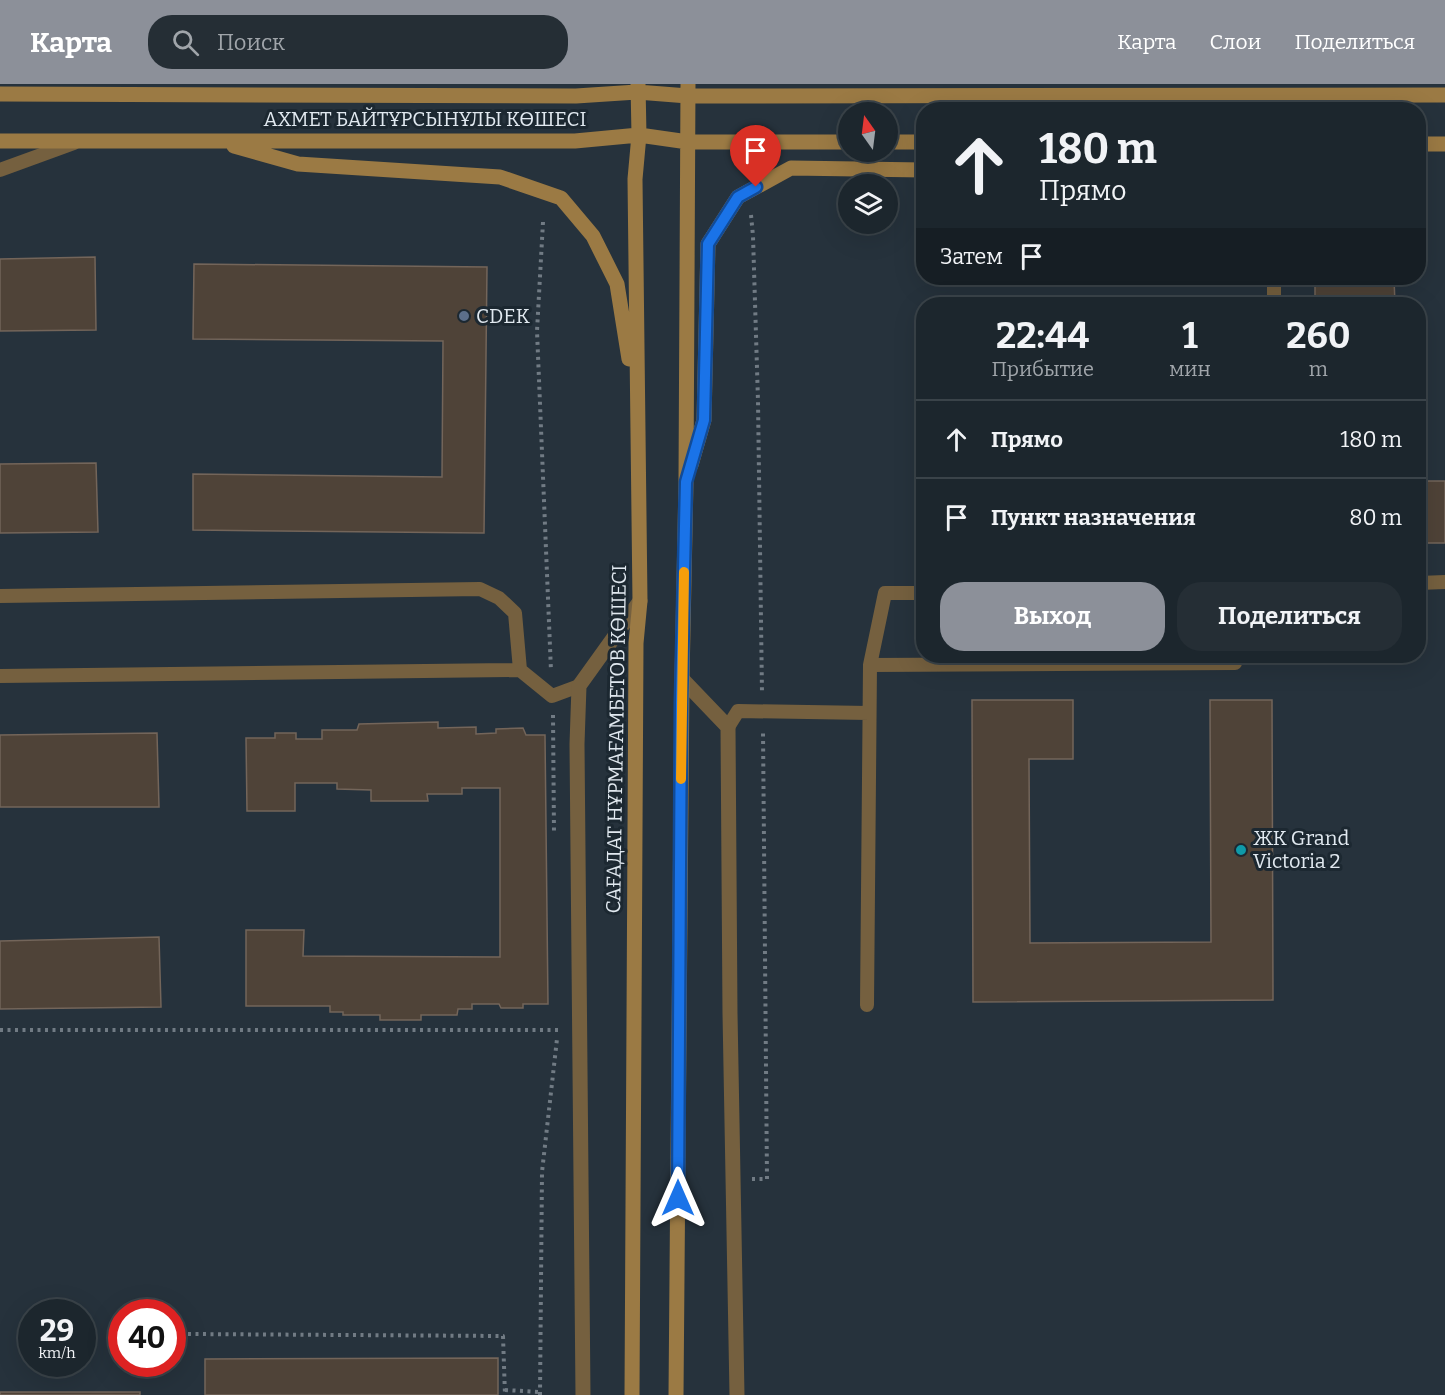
<!DOCTYPE html>
<html lang="ru">
<head>
<meta charset="utf-8">
<style>
  body { margin:0; font-family:Bitter,serif; background:#252e35; color:#f1f3f6; height:100vh; display:flex; flex-direction:column; font-size:22px; white-space:nowrap }
  * { box-sizing:border-box; margin:0 }
  p { font-size:20px; color:#a0a5aa }
  .icon { flex:none; width:33px; height:33px; fill:none; stroke:currentColor; stroke-width:2; stroke-linecap:round; stroke-linejoin:round }
  .map { position:relative; flex:1; overflow:hidden }
  .details { position:absolute; left:916px; top:213px; width:510px; height:366px; display:flex; flex-direction:column; background:#1c262d; border-radius:24px; box-shadow:0 6px 24px #0002,0 0 0 2px #3a4349 }
  .details>* { flex:none }
  .banner { position:absolute; left:916px; top:18px; width:510px; height:183px; border-radius:24px; box-shadow:0 6px 24px #0002,0 0 0 2px #3a4349; background:#1c262d; color:#f1f3f6; overflow:hidden }
  .needle { width:39px; rotate:346deg }
  .fabs { position:absolute; left:838px; top:18px; display:grid; gap:12px }
  .fabs a { display:grid; place-items:center; width:60px; height:60px; border-radius:50%; background:#1c262d; box-shadow:0 6px 24px #0002,0 0 0 2px #3a4349; font-size:30px }
  .speed { position:absolute; left:18px; top:1215px; display:flex; gap:12px; font-size:30px; font-weight:700; text-align:center }
  .speed>* { display:grid; place-content:center; width:78px; height:78px; border-radius:50%; background:#1c262d; box-shadow:0 6px 24px #0002,0 0 0 2px #3a4349; line-height:1 }
  .speed small { font-size:15px; font-weight:400 }
  .speed .limit { border:9px solid #d22; background:#fff; color:#111 }
  .pin { position:absolute; display:grid; place-items:center; width:51px; height:51px; color:#fff; margin:-62px -26px; border-radius:50% 50% 50% 0; rotate:-45deg; box-shadow:0 0 6px #0007 }
  .pin .icon { rotate:45deg }
  .me { position:absolute; width:66px; margin:-33px; rotate:0deg; stroke-linejoin:round; filter:drop-shadow(0 0 4px #0008) }
  .turn { display:flex; align-items:center; gap:21px; height:126px; padding:0 24px; font-size:27px }
  .turn .icon { width:78px; height:78px; stroke-width:2.5 }
  .turn b { display:block; font-size:42px; line-height:51px }
  .then { display:flex; align-items:center; height:57px; padding:0 24px; background:#0003; gap:12px; font-size:22px }
  .eta { display:flex; justify-content:space-evenly; align-items:center; height:102px; text-align:center }
  .eta b { font-size:36px; font-weight:700; line-height:42px }
  .cta { display:flex; gap:12px; margin-top:auto; padding:12px 24px }
  .cta a { flex:1; height:69px; border-radius:24px; background:#8c9099; color:#fff; font-size:24px; font-weight:700; line-height:69px; text-align:center }
  .cta a+a { background:#252e35; color:#f1f3f6 }
  ul { padding:0; list-style:none }
  li { display:flex; align-items:center; gap:18px; height:78px; padding:0 24px; border-top:2px solid #3a4349 }
  li div { flex:1 }
  li b { display:block; font-size:22px }
  li em { font-style:normal }
  header { display:flex; align-items:center; gap:36px; box-sizing:border-box; height:84px; padding:0 30px; background:#8c9099; color:#fff }
  header strong { font-size:28px }
  nav { display:flex; gap:33px; margin-inline-start:auto; font-size:21px }
  .search { width:420px; height:54px; background:#252e35; display:flex; align-items:center; gap:15px; box-sizing:border-box; padding:0 21px; border-radius:24px; color:#a0a5aa; font-size:22px }
  .map>svg:first-child { display:block }
  .building { fill:#4f4338; stroke:#73655a; stroke-width:1.5 }
  .lines { fill:none; stroke-linecap:round; stroke-linejoin:round }
  .path { stroke:#717b84; stroke-width:4; stroke-dasharray:3 4.5; stroke-linecap:butt }
  .lane { stroke:#75603f; stroke-width:14 }
  .street { stroke:#75603f; stroke-width:15 }
  .secondary { stroke:#9b7a44; stroke-width:15 }
  .route-casing { stroke:#114b97; stroke-width:15 }
  .route { stroke:#1a73e8; stroke-width:10 }
  .slow { stroke:#f59e0b; stroke-width:10 }
  .service-dot { fill:#5c6f8a; stroke:#1c2831; stroke-width:2 }
  .culture-dot { fill:#0f9aa8; stroke:#1c2831; stroke-width:2 }
  .labels { text-anchor:middle; dominant-baseline:central; stroke-width:6; stroke-linejoin:round; paint-order:stroke }
  .street-label { font-size:20px; fill:#e1e9f0; stroke:#1c2831 }
  .poi-label { font-size:20px; fill:#e1e9f0; stroke:#1c2831; text-anchor:start }
</style>
</head>
<body>
<header>
<strong>Карта</strong>
<div class="search"><svg class="icon" aria-label="search" viewBox="0 0 24 24"><circle cx="10" cy="10" r="6"/><path d="M15 15l6 6"/></svg>Поиск</div>
<nav><a>Карта</a><a>Слои</a><a>Поделиться</a></nav>
</header>
<div class="map">
<svg width="1445" height="1311" viewBox="0 0 1445 1311">
  <rect width="100%" height="100%" fill="#26323c"/>
  <path class="building" d="M95,173L96,246L0,247V175Z
    M194,180L487,183L484,449L193,446V390L442,393L443,257L193,255Z
    M1315,194H1394L1395,220H1315Z
    M96,379L98,448L0,449V380Z
    M1419,397H1445V459H1419Z
    M972,616H1073V675H1029L1030,859L1211,858L1210,616H1272L1273,916L973,918Z
    M438,638V644L476,643V650L496,649V645L523,644L526,651H545L548,920H523V924H501L499,920H472V925H458L457,931H421V936H380V931H343V928H330V922H246V846H304L303,872L500,873V704H462V710H427L428,717H371V706L337,705V699H295V727H247L246,654H275V649H296V655H322V646H357L359,640Z
    M157,649L159,723H0V651Z
    M159,853L161,923L0,925V857Z
    M498,1274V1311H205V1275Z
    M0,1308H140V1311H0Z"/>
  <g class="lines">
    <path class="path" d="M751,131L753,152L758,317L762,609
      M543,138L537,247L551,587
      M553,631L554,749
      M0,946H558
      M752,1095H767L763,647
      M188,1250L503,1252L505,1311
      M505,1306L540,1308
      M540,1311L542,1088L557,955"/>
    <path class="lane" d="M0,86L74,59
      M1274,220V194
      M1419,499L1445,498
      M0,512L480,505L499,514L515,529L520,586L552,612L579,602
      M870,581L1235,579V572
      M0,592L520,586
      M728,643L738,627L869,629
      M867,921L870,581L885,509H924"/>
    <path class="street" d="M682,595L728,643L730,929L737,1311
      M583,1311L577,660L579,602L640,517"/>
    <path class="secondary" d="M0,10L576,12L637,8L688,12L1445,11
      M0,57H575L639,51L688,58H849
      M888,58H924
      M1419,60H1445
      M234,62L298,80L500,93L561,114L593,152L617,200L629,275
      M691,381L704,336L708,160L738,113L791,84L924,86
      M632,1311L636,559L640,517L635,95L639,51L638,0
      M676,1311L682,595L686,398L688,0"/>
  </g>
  <g class="lines">
    <g class="route-casing">
      <path id="route" d="M678,1114L681,618L686,398L704,336L708,160L738,113L756,103"/>
    </g>
    <use href="#route" class="route"/>
    <path class="slow" d="M681,695L684,488"/>
  </g>
  <circle class="service-dot" cx="464" cy="232" r="6"/>
  <circle class="culture-dot" cx="1241" cy="766" r="6"/>
  <g class="labels">
    <g class="street-label">
      <text x="425" y="35">АХМЕТ БАЙТҰРСЫНҰЛЫ КӨШЕСІ</text>
      <text transform="translate(616 655) rotate(-89)">САҒАДАТ НҰРМАҒАМБЕТОВ КӨШЕСІ</text>
    </g>
    <g class="poi-label">
      <text x="476" y="232">CDEK</text>
      <text x="1253" y="754">ЖК Grand<tspan x="1253" dy="23">Victoria 2</tspan></text>
    </g>
  </g>
</svg>
<div class="fabs">
<a><svg class="needle" viewBox="-14 -14 28 28"><path d="M0-13l5 13h-10z" fill="#e53935"/><path d="M0 13l5-13h-10z" fill="#a0a5aa"/></svg></a>
<a><svg class="icon" aria-label="layers" viewBox="0 0 24 24"><path d="M12 4l9 5-9 5-9-5zM3 14l9 5 9-5"/></svg></a>
</div>
<div class="speed"><div>29<small>km/h</small></div><div class="limit">40</div></div>
<div class="pin" style="left:756px;top:103px;background:#d93025"><svg class="icon" aria-label="arrive" viewBox="0 0 24 24"><path d="M6 21V4h12l-3 4 3 4H6"/></svg></div>
<svg class="me" style="left:678px;top:1114px" viewBox="-20 -20 40 40"><path d="M0-17L14 15 0 8-14 15z" fill="#1a73e8" stroke="#fff" stroke-width="4"/></svg>
<div class="banner">
<div class="turn"><svg class="icon" aria-label="ahead" viewBox="0 0 24 24"><path d="M12 20V5M6 11l6-6 6 6"/></svg><div><b>180 m</b>Прямо</div></div>
<div class="then">Затем<svg class="icon" aria-label="arrive" viewBox="0 0 24 24"><path d="M6 21V4h12l-3 4 3 4H6"/></svg></div>
</div>
<section class="details">
<div class="eta">
<div><b>22:44</b><p>Прибытие</p></div>
<div><b>1</b><p>мин</p></div>
<div><b>260</b><p>m</p></div>
</div>
<ul>
<li><svg class="icon" aria-label="ahead" viewBox="0 0 24 24"><path d="M12 20V5M6 11l6-6 6 6"/></svg><div><b>Прямо</b></div><em>180 m</em></li>
<li><svg class="icon" aria-label="arrive" viewBox="0 0 24 24"><path d="M6 21V4h12l-3 4 3 4H6"/></svg><div><b>Пункт назначения</b></div><em>80 m</em></li>
</ul>
<div class="cta"><a>Выход</a><a>Поделиться</a></div>
</section>
</div>
</body>
</html>
